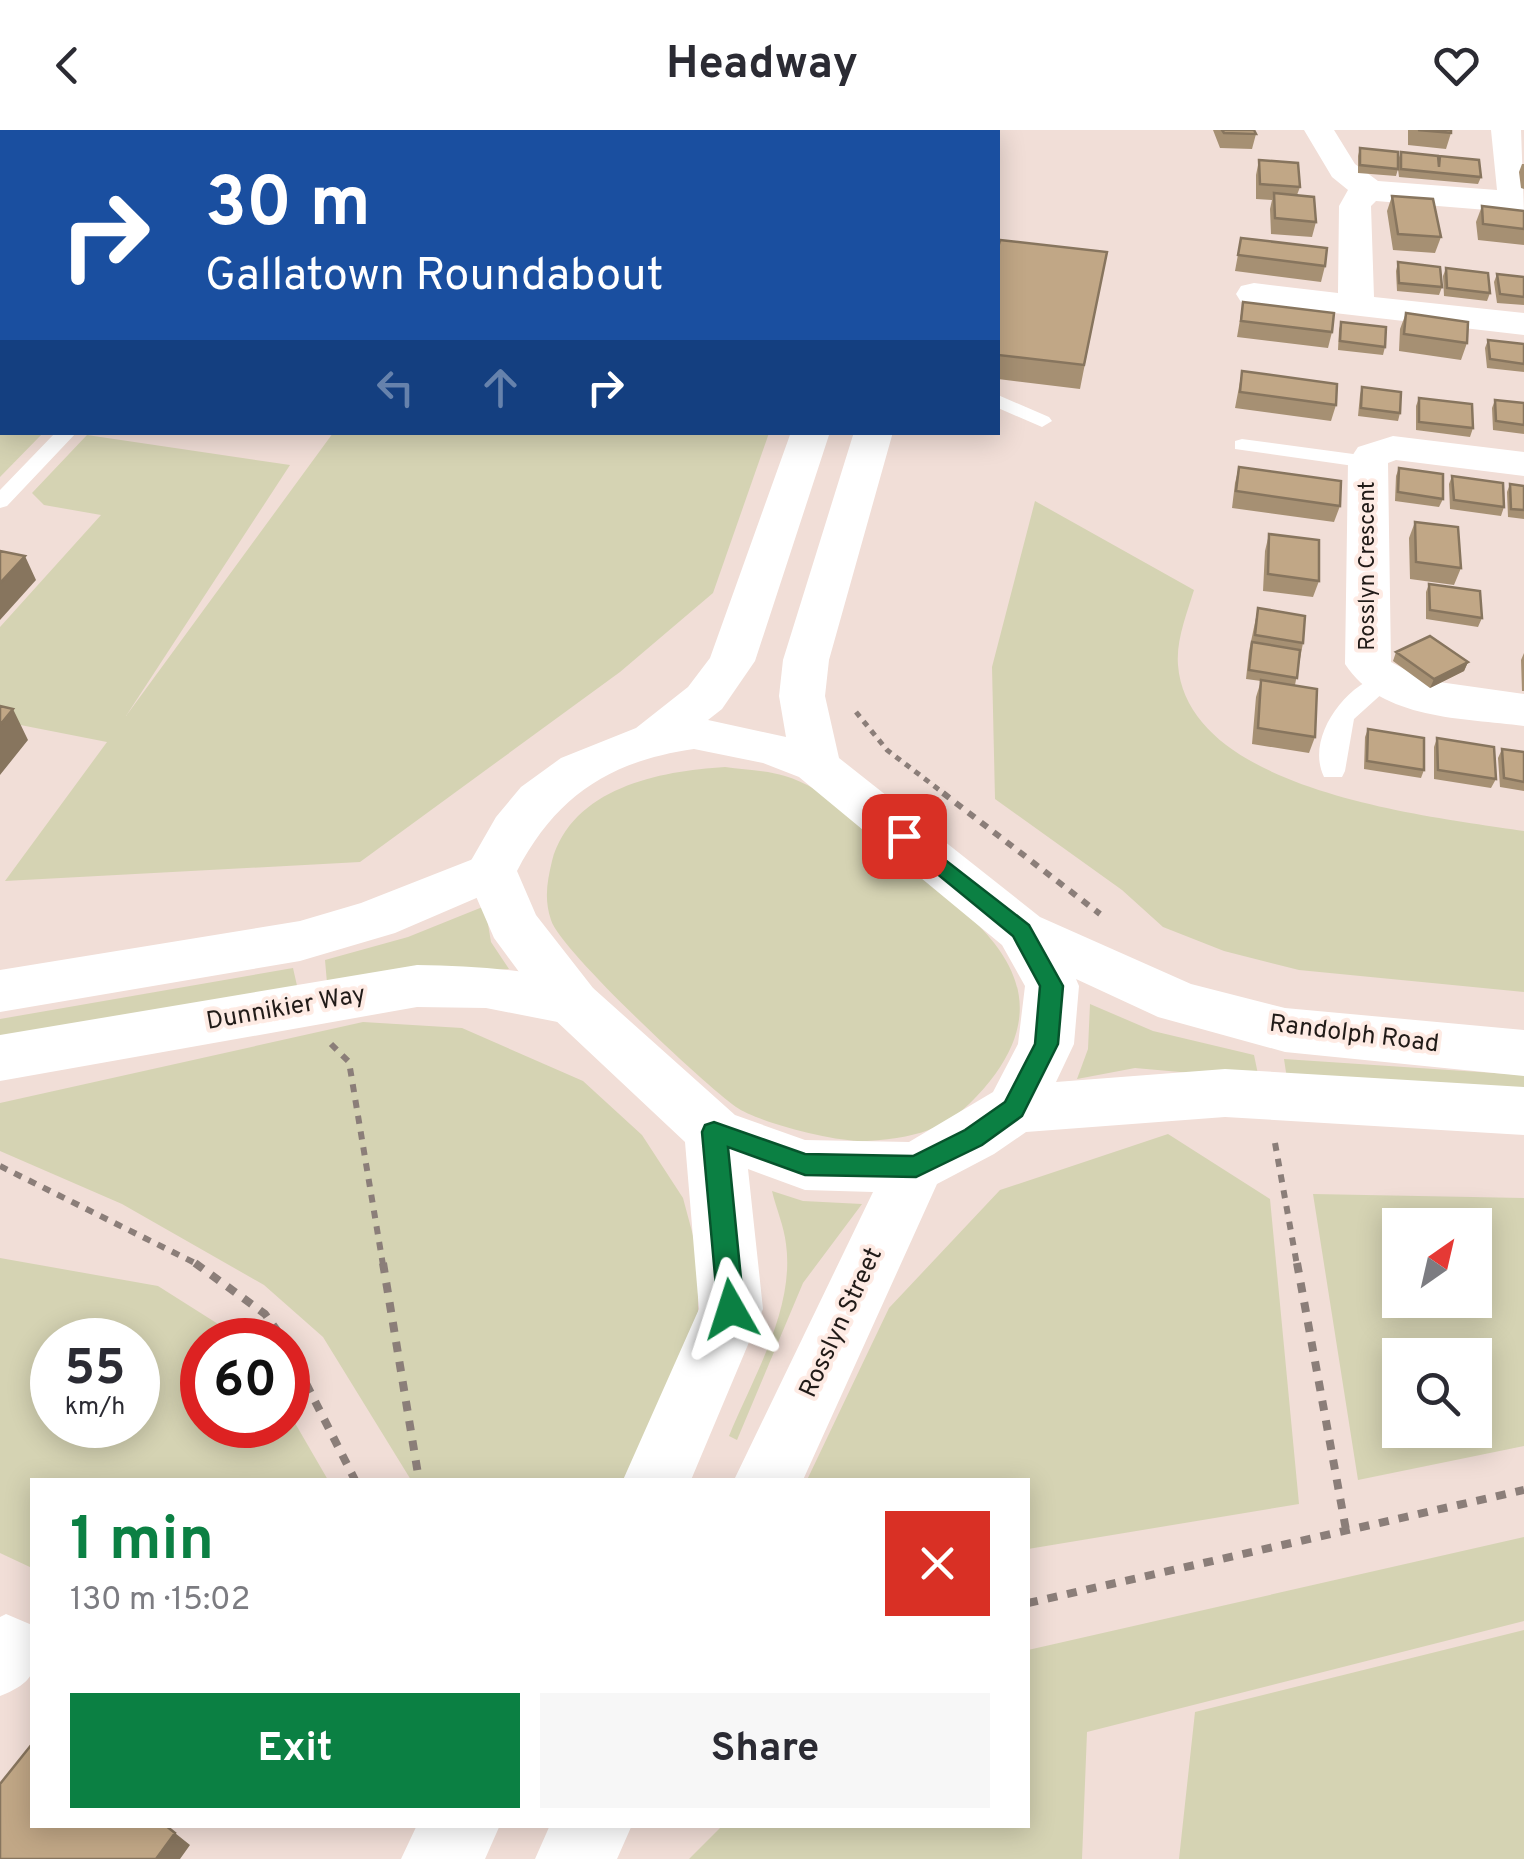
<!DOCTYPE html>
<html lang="en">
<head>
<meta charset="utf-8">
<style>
  body { margin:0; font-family:Overpass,sans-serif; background:#f7f7f7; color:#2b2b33; height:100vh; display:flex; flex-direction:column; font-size:38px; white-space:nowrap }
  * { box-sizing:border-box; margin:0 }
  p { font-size:32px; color:#7c7c81 }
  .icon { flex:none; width:55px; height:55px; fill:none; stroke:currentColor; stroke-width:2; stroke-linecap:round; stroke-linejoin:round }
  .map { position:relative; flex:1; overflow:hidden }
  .panel { position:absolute; left:30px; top:1348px; width:1000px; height:350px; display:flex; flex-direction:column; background:#fff; border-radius:0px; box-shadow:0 5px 25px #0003 }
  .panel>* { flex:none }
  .top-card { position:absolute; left:0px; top:0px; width:1000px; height:305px; box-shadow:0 5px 25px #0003; background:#1a4fa0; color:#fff; overflow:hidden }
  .needle { width:65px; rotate:34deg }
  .tools { position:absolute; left:1382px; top:1078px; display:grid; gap:20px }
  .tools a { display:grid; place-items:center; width:110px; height:110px; border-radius:0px; background:#fff; box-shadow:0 5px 25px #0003; font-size:50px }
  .speed { position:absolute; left:30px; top:1188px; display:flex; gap:20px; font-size:50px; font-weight:700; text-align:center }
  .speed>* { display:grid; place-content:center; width:130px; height:130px; border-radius:50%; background:#fff; box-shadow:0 5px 25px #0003; line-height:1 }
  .speed small { font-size:25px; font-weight:400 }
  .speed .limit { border:15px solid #d22; background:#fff; color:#111 }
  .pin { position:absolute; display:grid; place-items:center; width:85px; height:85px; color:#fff; margin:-42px; border-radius:20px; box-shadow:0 5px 15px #0006 }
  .me { position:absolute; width:110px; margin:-55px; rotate:354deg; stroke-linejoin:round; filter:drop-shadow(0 0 8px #0008) }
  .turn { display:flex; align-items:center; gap:35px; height:210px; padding:0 40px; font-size:45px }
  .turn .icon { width:130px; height:130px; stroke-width:2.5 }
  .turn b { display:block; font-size:70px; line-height:85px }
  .lanes { display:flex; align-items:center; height:95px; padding:0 40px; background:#0003; justify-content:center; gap:50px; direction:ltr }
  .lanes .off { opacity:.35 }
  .round { display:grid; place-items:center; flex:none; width:105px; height:105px; border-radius:0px; background:#f7f7f7 }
  .summary { display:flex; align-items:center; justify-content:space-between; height:170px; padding:0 40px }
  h1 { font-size:60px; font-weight:700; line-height:75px; color:#0b8043 }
  .cta { display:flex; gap:20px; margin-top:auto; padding:20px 40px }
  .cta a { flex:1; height:115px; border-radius:0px; background:#0b8043; color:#fff; font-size:40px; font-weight:700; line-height:115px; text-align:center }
  .cta a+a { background:#f7f7f7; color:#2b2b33 }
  header { display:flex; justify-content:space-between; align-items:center; height:130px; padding:0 40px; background:#fff; font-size:45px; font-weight:700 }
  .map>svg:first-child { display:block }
  .green { fill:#d5d3b3; fill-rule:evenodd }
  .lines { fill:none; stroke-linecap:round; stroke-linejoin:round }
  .path-far2 { stroke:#8b7e79; stroke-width:5; stroke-dasharray:6 6; stroke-linecap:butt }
  .path-far1 { stroke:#8b7e79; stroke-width:6; stroke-dasharray:8 8; stroke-linecap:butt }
  .path { stroke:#8b7e79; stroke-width:8; stroke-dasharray:10 10; stroke-linecap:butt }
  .service { fill:#fff; fill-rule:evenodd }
  .minor { fill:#fff; fill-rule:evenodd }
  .secondary { fill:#fff; fill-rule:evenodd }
  .primary { fill:#fff; fill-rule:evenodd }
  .wall { fill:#a69073 }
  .shaded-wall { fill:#87755e }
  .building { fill:#c1a786; stroke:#87755e; stroke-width:2.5 }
  .route { fill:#0b8043; stroke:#07532c; stroke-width:2.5 }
  .labels { text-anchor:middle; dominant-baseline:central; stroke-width:8; stroke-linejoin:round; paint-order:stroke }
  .far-street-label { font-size:22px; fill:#211b18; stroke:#feebe4 }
  .street-label { font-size:25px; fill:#211b18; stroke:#feebe4 }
</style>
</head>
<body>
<header><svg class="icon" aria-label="back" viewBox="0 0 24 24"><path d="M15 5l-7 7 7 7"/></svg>Headway<svg class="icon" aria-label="heart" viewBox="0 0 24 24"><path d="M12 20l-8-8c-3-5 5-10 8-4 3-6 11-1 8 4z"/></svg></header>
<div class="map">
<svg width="1524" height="1729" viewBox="0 0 1524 1729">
  <rect width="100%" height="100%" fill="#f1ded7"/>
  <path class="green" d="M0,292L2,302L43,303L0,347Z
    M333,303H769L713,463L620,542L360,732L5,751L107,612L0,591V497L101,385L44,375L32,363L87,305L290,335L126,586Z
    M1035,371L1194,460C1187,483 1176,510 1178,535C1188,662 1429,686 1524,701V862L1299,840L1224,821L1163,797L1122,760L995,669L992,537Z
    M725,637C744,640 766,640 785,646C826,658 863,696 895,724C969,785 1071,848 990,951C953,997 925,1007 867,1011C839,1013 759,993 736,977C705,955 560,820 551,790C544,769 547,752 552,731C572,658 659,641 725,637Z
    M485,776L491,812L509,839L327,853L325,830L408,807Z
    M293,838L298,860L0,913V889Z
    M1090,874L1153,901L1254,925L1259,949L1135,938L1077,949L1088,919Z
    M363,892L462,898L583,951L642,1005L683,1068L698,1124V1212L629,1350H411L323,1207L264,1155L122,1074L0,1021V973Z
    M1284,929L1524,945V966L1287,949Z
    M1168,1004L1270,1069L1299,1374L1028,1419V1350H807L889,1178L1000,1060Z
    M772,1061L803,1071L862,1074L803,1153L737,1310L729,1306C753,1247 795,1179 786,1114C784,1096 776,1078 772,1061Z
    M1313,1064L1524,1068V1316L1358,1350ZM1400,1095H1475V1170H1400ZM1400,1225H1475V1300H1400Z
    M0,1128L158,1156L237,1206L240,1210H202V1295H288V1281L328,1350H32V1438L0,1423ZM52,1210H138V1295H52Z
    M1524,1407V1491L1087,1602L1082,1729H689L723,1695H1028V1520Z
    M1524,1500V1729H1179L1195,1582Z"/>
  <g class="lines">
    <path class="path-far2" d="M856,582L887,620L946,665"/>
    <path class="path-far1" d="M943,663L1100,784
      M331,914L349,932L383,1135
      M1275,1013L1297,1135
      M0,1036L199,1135"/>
    <path class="path" d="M195,1133L265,1184L284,1210
      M383,1133L419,1350
      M1297,1133L1346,1400
      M288,1218L355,1350
      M1028,1473L1524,1360"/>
    <path class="service" d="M143,0H159V2H144Z
      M998,265L1049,287L1052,291L1042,297L998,278Z
      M56,302H77L7,376L0,378V360Z
      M1242,309L1368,326L1378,332L1368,338L1235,319V311Z
      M1383,544L1395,552L1354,589L1345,641L1342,647H1324C1305,608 1345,555 1383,544Z"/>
    <path class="minor" d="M1304,0H1334L1355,34L1378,51L1497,60L1491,0H1521L1524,83L1376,71L1371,76L1374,167L1524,183V205L1241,172L1236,164L1241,156L1254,153L1338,163L1339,76L1348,60L1332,47Z
      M1393,306L1524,322V346L1396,330L1388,333L1391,532L1425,550L1524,564V596C1464,588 1381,590 1345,534L1348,332L1358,317Z
      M6,1484L32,1495C35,1537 42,1549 0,1566V1487Z"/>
    <path class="secondary" d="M491,722L509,728L517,741L509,754L395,803L300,831L0,882V840L300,791L361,773Z
      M417,835C476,836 535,839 593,858L601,873L593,888L573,895L486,878L417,877L0,951V905Z"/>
    <path class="primary" d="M791,302H830L755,531L722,579L708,590L786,607L779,566L783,530L854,302H893L829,530L825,566L839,628L1040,787L1191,854L1285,878L1524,900V946L1285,922L1158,887L1076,849L1079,856L1074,914L1056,952L1225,939L1524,957V1005L1225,987L1026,1002L994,1024L937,1054L803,1350H734L873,1062L805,1060L748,1039L763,1179L691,1350H623L699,1179L685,1012L553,888L494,808L465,741L496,687L521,657L561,628L636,598L688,557L710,528ZM694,619L763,633L799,647L1002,815L1025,856L1018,914L993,962L909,1012L805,1010L735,985L593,858L536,785L517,741C556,666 610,631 694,619Z
      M417,1695H500L485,1729H401Z
      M550,1695H632L617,1729H535Z"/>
  </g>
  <path class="wall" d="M1213,0H1254L1256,4L1252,19L1220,18Z
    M1408,0H1451V3L1446,19L1408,15Z
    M1360,18L1398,30L1401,22L1439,31L1481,47L1478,54L1399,47L1398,39L1396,46L1358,43V26Z
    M1259,30L1300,57L1297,65L1316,92L1312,107L1271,104L1270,79L1272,70L1256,69V45Z
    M1522,34H1524V59L1521,58L1519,42Z
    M1392,66L1441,107L1435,123L1393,120L1387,81Z
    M1482,76L1524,81V115L1478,110L1476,92Z
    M1241,108L1325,136L1321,152L1235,141Z
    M998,118L1107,122L1080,259L998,249Z
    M1398,132L1442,157L1439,165L1397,161L1396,141Z
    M1446,138L1490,163L1487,171L1444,166L1443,146Z
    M1497,144L1524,147V175L1497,173L1494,152Z
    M1243,172L1332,202L1328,218L1237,207Z
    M1406,183L1467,213L1461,230L1399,221L1400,199Z
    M1341,192L1385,217L1383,225L1338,220L1339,200Z
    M1488,210L1524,214V242L1487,238L1485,218Z
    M1242,241L1336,275L1331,291L1235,278Z
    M1362,257L1400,283L1398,291L1358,286L1360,265Z
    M1419,268L1473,298L1470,307L1416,300V276Z
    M1495,270L1524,273V304L1493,300L1492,278Z
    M1239,337L1340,376L1334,392L1232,378L1235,353Z
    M1399,338L1443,369L1439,377L1395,371L1396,346Z
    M1452,346L1504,377L1501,386L1450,379L1449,354Z
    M1510,354L1524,356V389L1508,387L1507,362Z
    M1415,392L1461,438L1454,455L1410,449L1409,408Z
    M1269,404L1319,451L1313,467L1263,461L1265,421Z
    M1429,454L1482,488L1478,497L1426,489V462Z
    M1258,478L1303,513L1295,555L1315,607L1309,623L1252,614L1256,567L1261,551L1246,549L1249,521Z
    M1396,522L1468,532L1464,541L1430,558L1393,531Z
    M1524,523V561H1522L1521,530Z
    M1368,599L1424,640L1421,648L1364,639L1365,607Z
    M1437,608L1496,649L1491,658L1434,649V617Z
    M1502,619L1524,622V661L1500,657L1498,628Z"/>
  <path class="shaded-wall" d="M2,102V141L0,143V104Z
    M25,426L36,450L0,490V453Z
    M1468,532L1464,541L1430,558L1434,549Z
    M13,579L28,610L0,645V595Z
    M175,1703L190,1715L180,1729H156Z"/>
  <path class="building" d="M0,0H123L120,2H2V102L0,104Z
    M1222,0H1254L1256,4L1224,3Z
    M1418,0H1451V3Z
    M1360,18L1398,22V39L1360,35Z
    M1401,22L1438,26L1439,37L1440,26L1479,30L1481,47L1401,39Z
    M1259,30L1298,33L1300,57L1260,54Z
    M1274,63L1314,67L1316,92L1275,88Z
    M1392,66L1433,69L1441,107L1398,104Z
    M1482,76L1524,81V99L1483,94Z
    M1241,108L1327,118L1325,136L1238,125Z
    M1000,110L1107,122L1084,235L998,225V118Z
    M1398,132L1440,137L1442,157L1399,153Z
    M1446,138L1488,143L1490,163L1447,158Z
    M1497,144L1524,147V167L1500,164Z
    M1243,172L1334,183L1332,202L1241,191Z
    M1406,183L1468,192L1467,213L1404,204Z
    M1341,192L1386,197L1385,217L1340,211Z
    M1488,210L1524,214V234L1490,229Z
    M1242,241L1337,254L1336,275L1240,262Z
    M1362,257L1401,262L1400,283L1361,278Z
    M1419,268L1472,274L1473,298L1419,292Z
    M1495,270L1524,273V295L1496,291Z
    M1239,337L1341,351L1340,376L1236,361Z
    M1399,338L1443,344V369L1398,362Z
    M1452,346L1503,353L1504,377L1454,370Z
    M1510,354L1524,356V380L1511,379Z
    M1415,392L1458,397L1461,438L1416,432Z
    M1269,404L1319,410V451L1268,444Z
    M0,421L25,426L0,453Z
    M1429,454L1480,461L1482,488L1430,480Z
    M1258,478L1305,486L1303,513L1255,505Z
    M1430,506L1468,532L1434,549L1396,522Z
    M1252,512L1300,520L1297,548L1249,540Z
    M1261,550L1317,559L1315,607L1258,598Z
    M0,576L13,579L0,595Z
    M1368,599L1424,608V640L1367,631Z
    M1437,608L1494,617L1496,649L1438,640Z
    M1502,619L1524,622V652L1504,648Z
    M32,1614V1695H165L175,1703L156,1729H0V1654Z"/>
  <path class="route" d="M904,698L1029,795L1063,856L1058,914L1022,986L982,1015L916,1047L805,1045L728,1017L744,1179L741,1188L731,1191L722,1188L718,1179L702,1002L705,995L714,992L805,1024L913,1026L965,1000L1005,972L1035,914L1040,856L1013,806L897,711L894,706L897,700Z"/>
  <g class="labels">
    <g class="far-street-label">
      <text transform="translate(1368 436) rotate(-90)">Rosslyn Crescent</text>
    </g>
    <g class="street-label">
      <text transform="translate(286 879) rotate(-10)">Dunnikier Way</text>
      <text transform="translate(1354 905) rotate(7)">Randolph Road</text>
      <text transform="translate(842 1193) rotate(-65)">Rosslyn Street</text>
    </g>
  </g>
</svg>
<div class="tools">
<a><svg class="needle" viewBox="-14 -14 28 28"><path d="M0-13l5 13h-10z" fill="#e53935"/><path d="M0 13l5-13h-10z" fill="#7c7c81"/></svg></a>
<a><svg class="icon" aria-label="search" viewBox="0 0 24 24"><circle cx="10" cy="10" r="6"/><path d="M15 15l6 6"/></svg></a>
</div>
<div class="speed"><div>55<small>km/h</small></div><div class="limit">60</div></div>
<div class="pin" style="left:904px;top:706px;background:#d93025"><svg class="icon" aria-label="arrive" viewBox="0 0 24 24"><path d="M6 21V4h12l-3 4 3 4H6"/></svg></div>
<svg class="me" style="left:731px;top:1179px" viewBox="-20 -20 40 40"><path d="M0-17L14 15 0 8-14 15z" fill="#0b8043" stroke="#fff" stroke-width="4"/></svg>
<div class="top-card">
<div class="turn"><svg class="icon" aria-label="right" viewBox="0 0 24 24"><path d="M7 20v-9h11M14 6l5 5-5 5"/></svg><div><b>30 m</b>Gallatown Roundabout</div></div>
<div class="lanes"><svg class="icon off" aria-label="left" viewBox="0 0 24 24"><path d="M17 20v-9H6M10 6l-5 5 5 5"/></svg><svg class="icon off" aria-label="ahead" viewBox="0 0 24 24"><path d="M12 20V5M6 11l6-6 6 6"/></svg><svg class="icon" aria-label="right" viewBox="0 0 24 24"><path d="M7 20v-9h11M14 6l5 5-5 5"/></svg></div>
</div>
<section class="panel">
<div class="summary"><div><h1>1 min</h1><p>130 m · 15:02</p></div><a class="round" style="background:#d93025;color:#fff"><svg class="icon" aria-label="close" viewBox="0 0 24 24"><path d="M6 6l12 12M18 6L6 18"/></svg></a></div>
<div class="cta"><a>Exit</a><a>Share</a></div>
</section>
</div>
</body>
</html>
